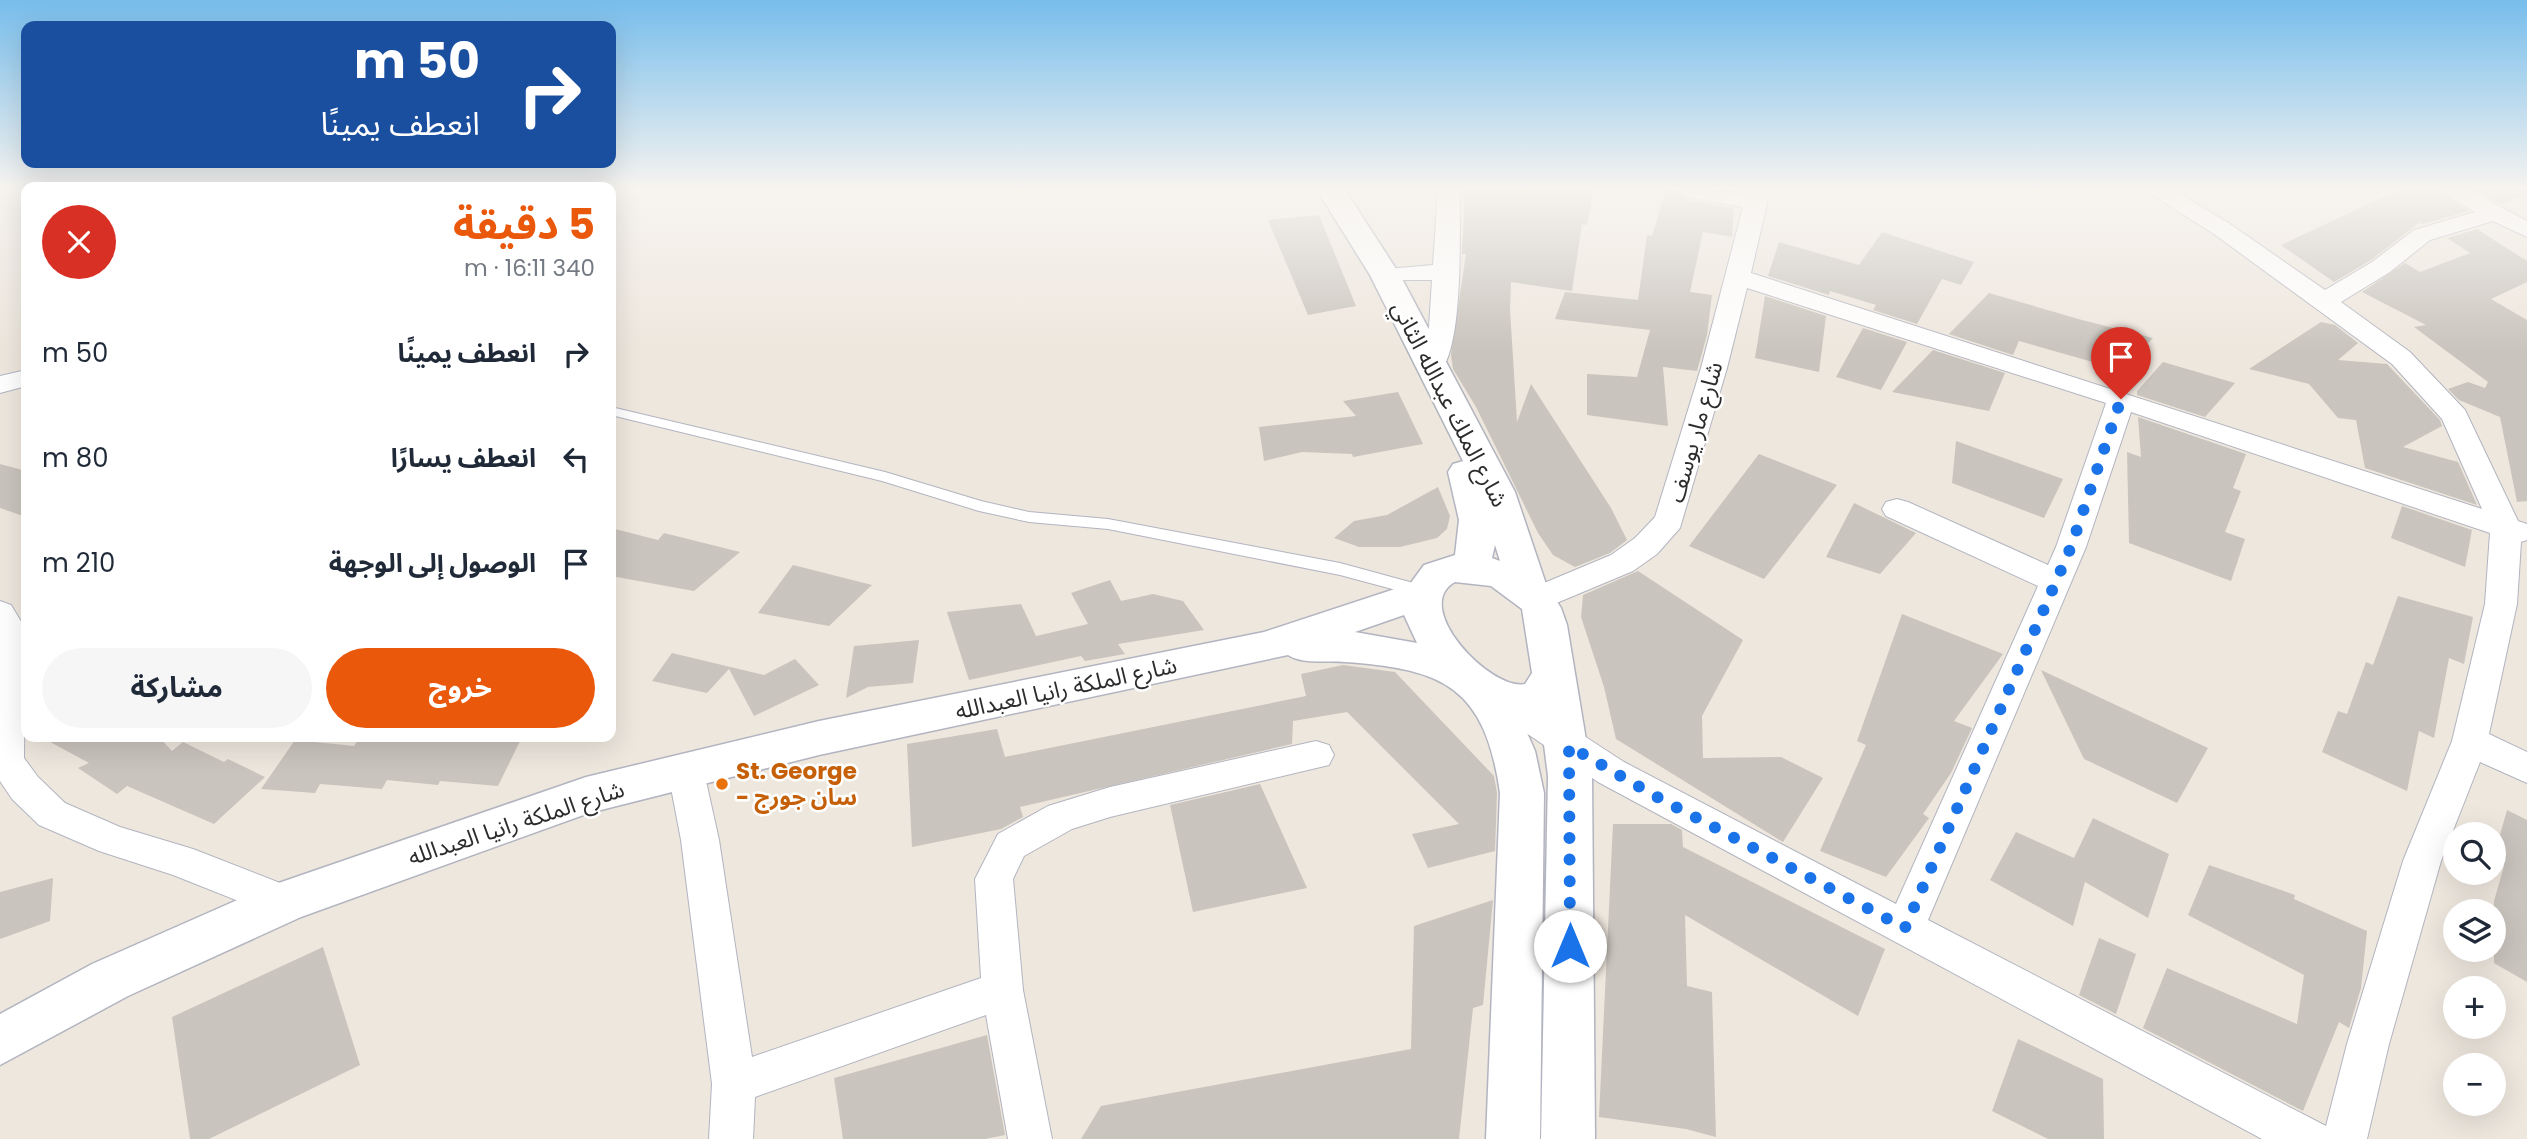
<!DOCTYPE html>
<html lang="ar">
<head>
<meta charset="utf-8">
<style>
  body { margin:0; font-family:Poppins,"Noto Sans Arabic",sans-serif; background:#f6f6f7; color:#1f2937; direction:rtl; height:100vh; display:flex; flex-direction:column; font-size:26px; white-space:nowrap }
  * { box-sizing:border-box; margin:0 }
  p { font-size:23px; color:#747a83 }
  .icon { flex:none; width:38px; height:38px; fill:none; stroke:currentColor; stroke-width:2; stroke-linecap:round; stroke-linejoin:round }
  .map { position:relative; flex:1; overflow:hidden; direction:ltr }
  .details { position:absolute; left:21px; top:182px; width:595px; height:560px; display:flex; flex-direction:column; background:#fff; border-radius:14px; box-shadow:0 7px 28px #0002; direction:rtl }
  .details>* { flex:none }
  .guide { position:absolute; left:21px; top:21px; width:595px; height:147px; border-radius:14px; box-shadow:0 7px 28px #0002; direction:rtl; background:#1a4fa0; color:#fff; overflow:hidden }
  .controls { position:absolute; left:2443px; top:822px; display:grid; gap:14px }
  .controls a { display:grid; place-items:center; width:63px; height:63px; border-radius:50%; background:#fff; box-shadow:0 7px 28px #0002; font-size:35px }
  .pin { position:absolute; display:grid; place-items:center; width:60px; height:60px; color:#fff; margin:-72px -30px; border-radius:50% 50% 50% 0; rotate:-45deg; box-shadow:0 0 7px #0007 }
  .pin .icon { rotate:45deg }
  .me { position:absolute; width:77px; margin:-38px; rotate:0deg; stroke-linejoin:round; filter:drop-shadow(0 0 5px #0008) }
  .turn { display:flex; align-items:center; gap:24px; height:147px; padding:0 21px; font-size:32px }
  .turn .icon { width:91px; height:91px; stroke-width:2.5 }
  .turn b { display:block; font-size:49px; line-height:60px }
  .round { display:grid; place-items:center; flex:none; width:74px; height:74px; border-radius:37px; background:#f6f6f7 }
  .summary { display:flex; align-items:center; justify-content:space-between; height:119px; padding:0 21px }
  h1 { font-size:42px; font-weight:700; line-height:52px; color:#ea580c }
  .primary-button { display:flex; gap:14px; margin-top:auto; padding:14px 21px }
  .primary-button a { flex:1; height:80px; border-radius:42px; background:#ea580c; color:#fff; font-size:28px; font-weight:700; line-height:80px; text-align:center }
  .primary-button a+a { background:#f6f6f7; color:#1f2937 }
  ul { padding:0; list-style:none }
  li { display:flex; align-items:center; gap:21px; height:105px; padding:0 21px }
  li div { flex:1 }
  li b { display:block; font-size:26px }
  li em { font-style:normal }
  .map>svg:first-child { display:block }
  .building { fill:#c9c4bd }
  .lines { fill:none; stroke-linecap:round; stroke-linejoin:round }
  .service-casing { stroke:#b2b4c0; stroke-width:2 }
  .minor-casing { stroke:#b2b4c0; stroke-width:2 }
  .secondary-casing { stroke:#b2b4c0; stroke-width:3 }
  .service { fill:#fff; fill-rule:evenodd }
  .minor { fill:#fff; fill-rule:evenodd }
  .secondary { fill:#fff; fill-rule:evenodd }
  .route { stroke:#1a73e8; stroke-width:12; stroke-dasharray:0 21.6 }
  .food-dot { fill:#e8710a; stroke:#fff; stroke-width:2.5 }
  .labels { text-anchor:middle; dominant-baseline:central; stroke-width:5; stroke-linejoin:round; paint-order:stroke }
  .street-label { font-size:23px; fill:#2c2c2c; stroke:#fff }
  .food-label { font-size:23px; font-weight:bold; fill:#c56008; stroke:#fff; text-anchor:start }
</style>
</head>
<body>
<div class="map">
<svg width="2527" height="1139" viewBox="0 0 2527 1139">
  <rect width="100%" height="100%" fill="#eee7de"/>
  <path class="building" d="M1465,190H1593L1587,225L1582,224L1572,291L1511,282L1510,309L1517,422L1531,384L1611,508L1627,540L1610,553L1575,567L1553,555L1538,533L1476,407L1453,369L1451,355L1466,254H1462Z
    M1666,190H1673L1687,200L1734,208L1732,237L1703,232L1690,292L1712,295L1707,335L1697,371L1663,367L1668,426L1587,415V374L1637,377L1650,330L1555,319L1565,292L1638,300L1647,235L1652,236Z
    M2408,190H2437L2469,211L2423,224L2419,223L2371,260L2334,282L2281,245L2387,195Z
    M2475,190H2527V195L2500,204Z
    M1319,215L1356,306L1308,315L1268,220Z
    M2477,229L2527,261V282L2491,299L2527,320V501L2517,502L2500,417L2459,400L2448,389L2468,382L2485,388L2488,382L2414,327L2426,325L2362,292L2405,263L2420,272L2470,253L2447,238Z
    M1882,232L1974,262L1961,285L1942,279L1917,324L1873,310L1876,305L1830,291L1829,295L1768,276L1779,242L1859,265Z
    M1989,293L2082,320L2153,338L2121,370L2019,341L2013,355L1949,334Z
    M1765,296L1826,316L1819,372L1755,358Z
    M2321,322L2335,325L2358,343L2338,360L2387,364L2440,420L2442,426L2403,447L2458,462L2477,505L2365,468L2356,420L2338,418L2309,384L2249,369Z
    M1863,328L1907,342L1881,390L1836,377Z
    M1933,350L2005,373L1989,411L1892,392Z
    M2163,362L2235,383L2205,417L2137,395V391Z
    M1398,392L1423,444L1353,457L1352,454L1302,452L1264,461L1259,427L1356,416L1343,401Z
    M2138,417L2246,454L2233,488L2241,491L2225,532L2245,539L2231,581L2129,543L2127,452L2141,457Z
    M1956,441L2063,479L2044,518L1952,483Z
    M1759,454L1837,485L1764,579L1689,546Z
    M0,464L26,471V517L0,508Z
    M1438,487L1450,516L1447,529L1437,538L1400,547H1359L1334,538L1354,521L1387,515Z
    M1854,503L1916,533L1880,574L1826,557Z
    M2402,506L2472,530L2465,567L2391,538Z
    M611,528L658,540L664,533L740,552L694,591L611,576Z
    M793,565L872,585L829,626L758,613Z
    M1638,571L1743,640L1702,716L1703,758L1781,757L1823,778L1783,842L1616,739L1604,687L1581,617L1583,595Z
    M1110,580L1121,601L1153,594L1183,601L1204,630L1118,644L1125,654L1085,661L1081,656L969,680L947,612L1021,604L1036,636L1088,624L1071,593Z
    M2398,596L2473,617L2464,664L2449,658L2434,738L2419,731L2407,791L2322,752L2338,711L2347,714L2366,662L2373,665Z
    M1902,614L2003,654L1954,721L1972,728L1951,773L1923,814L1929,818L1886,877L1820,851L1866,745L1857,741Z
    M919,640L913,683L868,687L846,698L854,646Z
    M672,653L764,675L795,659L819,685L754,716L729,669L707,693L652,681Z
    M1343,665L1395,672L1494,776L1497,793L1495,851L1428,868L1412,834L1459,824L1347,712L1293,721L1292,744L1020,807L1023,817L1001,829L912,847L907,744L997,729L1005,757L1306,696L1301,674Z
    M2041,670L2208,748L2177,803L2084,759Z
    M41,737H159L172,751L183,742L224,762L228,759L265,777L214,824L127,786L117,794L78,768L89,763Z
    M360,737L414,742L417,737H522L498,786L440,781L438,785L387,780L382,789L320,784L315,793L261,789L295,740L354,746Z
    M1260,784L1307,888L1193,912L1170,805Z
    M2507,810L2527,820V982L2494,963V901L2504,866L2494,861V856Z
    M2093,818L2169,854L2148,918L2085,882L2073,926L1990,880L2016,832L2074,858Z
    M1613,824H1671L1682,830L1683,847L1885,949L1858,1016L1685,915L1687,986L1712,992L1716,1137L1686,1129L1599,1117Z
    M2209,865L2295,895L2294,899L2367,931L2361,988L2349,1028L2339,1022L2303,1111L2143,1028L2167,968L2297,1024L2304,975L2188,915Z
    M53,878L50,921L0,939V892Z
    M1493,900L1483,1005L1473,1008L1459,1139H1081L1101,1106L1411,1049L1414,926Z
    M2099,938L2136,954L2116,1014L2079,995Z
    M323,947L360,1065L209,1139H190L172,1017Z
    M987,1035L1005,1135L985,1139H843L834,1078Z
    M2018,1039L2103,1079L2104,1139H2048L1992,1111Z"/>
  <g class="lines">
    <g class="service-casing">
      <path id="service" d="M611,407L885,472L981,501L1029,512L1108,519L1340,563L1428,587L1430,591L1422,597L1340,575L1108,529L1029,522L979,511L882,481L611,415Z"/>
    </g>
    <g class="minor-casing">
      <path id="minor" d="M1438,190H1460C1459,231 1464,338 1442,369H1424L1420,363L1429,327L1432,280H1376L1373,275L1376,270L1433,265Z
        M1676,190L1747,193V190H1770L1751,273L2482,509L2442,419L2392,364L2214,234L2145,190H2173L2230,224L2325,290L2372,262L2414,230L2475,212L2440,190H2469L2527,221V237L2493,221L2430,240L2390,272L2341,302L2410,352L2465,410L2518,521L2527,524V540L2521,542L2517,604L2489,734L2527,752V783L2480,762L2441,861L2389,1044L2367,1139H2262L1598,782L1488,707L1483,698L1488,689L1500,685L1512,689L1624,762L1896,904L2038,586L1886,516L1882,509L1886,502L1897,499L1908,502L2048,565L2056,547L2106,403L1747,288L1727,368L1680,528L1657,554L1633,571L1547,607L1536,611L1525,607L1520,599L1525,591L1611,555L1635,538L1655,517L1701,368L1743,207L1687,197ZM2131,412L2490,533L2485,604L2452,741L2403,861L2347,1044L2326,1126L1928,920L2086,547Z
        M26,370V386L0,393V376Z
        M0,601L11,605L25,628L24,758L38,777L65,803L120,827L193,849L298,890L304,902L298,914L284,919L173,875L99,851L39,825L12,799L0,781Z
        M1316,741L1329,745L1334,755L1329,765L1110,817L1072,829L1024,856L1013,879L1023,990L1052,1139H1008L986,1015L755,1097L753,1139H709L712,1084L681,840L668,772L673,762L686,757L699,762L704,772L719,840L752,1057L981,978L975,879L998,834L1048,806L1110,787Z"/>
    </g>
    <g class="secondary-casing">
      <path id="secondary" d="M1317,190H1345L1400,275L1515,492L1546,584L1561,608L1567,625L1592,776L1595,1139H1541L1548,776L1540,713L1520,717L1535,751L1544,793L1540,1139H1486L1500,793C1485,688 1445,669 1345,662C1326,660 1304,665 1288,655L819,755L589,813L301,917L128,996L0,1065V1014L92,964L267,887L586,777L819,721L1264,632L1410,584L1424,565L1455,555L1459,520L1448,472L1453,464L1463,461L1370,275ZM1495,545L1500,561L1492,558ZM1455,582L1491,586L1522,609L1532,673L1525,684C1491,691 1410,607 1455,582ZM1404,615L1417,643L1355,632Z"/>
    </g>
    <use href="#service" class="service"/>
    <use href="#minor" class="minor"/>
    <use href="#secondary" class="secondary"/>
  </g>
  <linearGradient id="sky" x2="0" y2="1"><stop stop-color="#77bdec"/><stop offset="0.54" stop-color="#f7f4f0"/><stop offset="1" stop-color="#f7f4f0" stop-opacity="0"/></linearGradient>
  <rect width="2527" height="350" fill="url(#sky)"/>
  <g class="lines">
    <path class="route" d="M1570,946L1569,746L1657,797L1905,928L2071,547L2121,399"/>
  </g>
  <circle class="food-dot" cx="722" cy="784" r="7"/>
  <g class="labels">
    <g class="street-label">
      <text transform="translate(1450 404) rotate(63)">شارع الملك عبدالله الثاني</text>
      <text transform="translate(1695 432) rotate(-74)">شارع مار يوسف</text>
      <text transform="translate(1066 688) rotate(-12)">شارع الملكة رانيا العبدالله</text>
      <text transform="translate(516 823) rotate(-18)">شارع الملكة رانيا العبدالله</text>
    </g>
    <g class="food-label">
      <text x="736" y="771">St. George<tspan x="736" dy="26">- سان جورج</tspan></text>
    </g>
  </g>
</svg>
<div class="controls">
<a><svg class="icon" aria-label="search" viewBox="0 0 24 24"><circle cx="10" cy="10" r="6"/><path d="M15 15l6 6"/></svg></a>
<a><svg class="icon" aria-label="layers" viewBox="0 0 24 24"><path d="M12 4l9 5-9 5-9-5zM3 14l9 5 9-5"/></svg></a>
<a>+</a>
<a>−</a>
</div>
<div class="pin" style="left:2121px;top:399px;background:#d93025"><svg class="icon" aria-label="arrive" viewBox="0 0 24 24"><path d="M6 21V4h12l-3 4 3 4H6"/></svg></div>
<svg class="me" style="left:1570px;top:946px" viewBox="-20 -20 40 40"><circle r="19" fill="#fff"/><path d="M0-13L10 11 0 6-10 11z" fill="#1a73e8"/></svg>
<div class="guide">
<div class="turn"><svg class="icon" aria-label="right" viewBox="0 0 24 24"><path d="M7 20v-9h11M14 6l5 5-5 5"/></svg><div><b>50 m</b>انعطف يمينًا</div></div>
</div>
<section class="details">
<div class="summary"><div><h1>5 دقيقة</h1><p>340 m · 16:11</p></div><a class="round" style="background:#d93025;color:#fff"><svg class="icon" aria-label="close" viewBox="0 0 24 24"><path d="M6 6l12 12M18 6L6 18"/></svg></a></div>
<ul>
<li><svg class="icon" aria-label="right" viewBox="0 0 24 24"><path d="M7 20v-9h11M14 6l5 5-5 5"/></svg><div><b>انعطف يمينًا</b></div><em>50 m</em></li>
<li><svg class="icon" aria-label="left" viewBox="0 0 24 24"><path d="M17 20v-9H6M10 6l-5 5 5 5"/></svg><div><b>انعطف يسارًا</b></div><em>80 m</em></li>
<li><svg class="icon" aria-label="arrive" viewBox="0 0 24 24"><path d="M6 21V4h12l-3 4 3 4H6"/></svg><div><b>الوصول إلى الوجهة</b></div><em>210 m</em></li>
</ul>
<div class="primary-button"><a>خروج</a><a>مشاركة</a></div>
</section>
</div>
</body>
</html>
